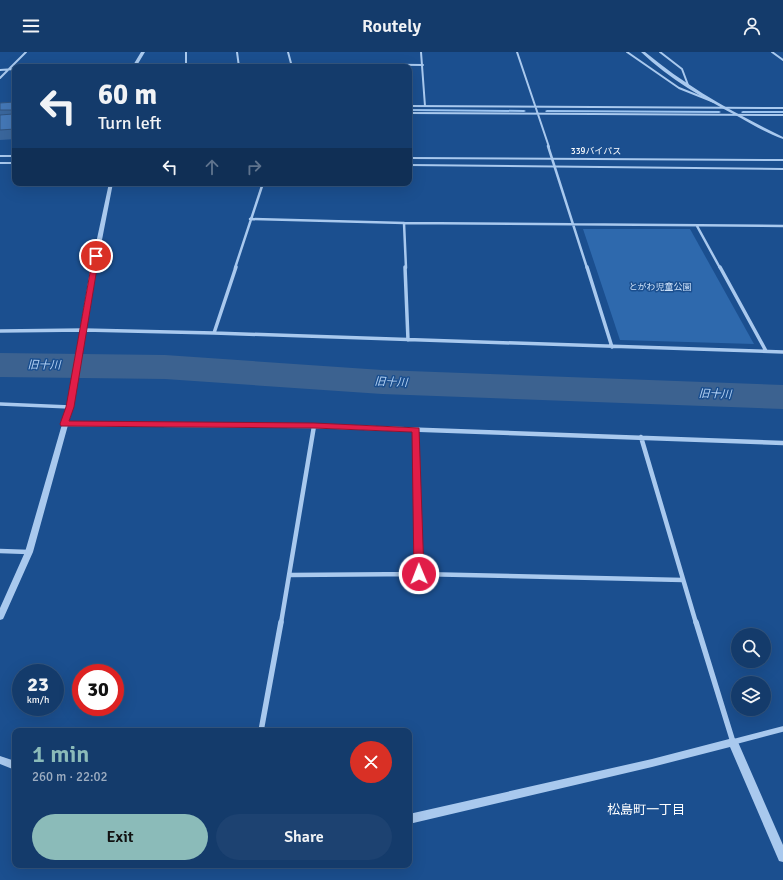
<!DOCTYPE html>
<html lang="en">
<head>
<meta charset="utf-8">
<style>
  body { margin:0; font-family:Signika,"Noto Sans JP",sans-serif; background:#1d4271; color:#f1f3f6; height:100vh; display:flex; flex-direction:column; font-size:15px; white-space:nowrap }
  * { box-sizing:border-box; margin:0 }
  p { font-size:13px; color:#9dadc1 }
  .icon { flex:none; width:22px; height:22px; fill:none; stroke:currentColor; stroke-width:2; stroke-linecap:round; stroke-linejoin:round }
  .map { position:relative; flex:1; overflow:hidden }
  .drawer { position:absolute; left:12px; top:676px; width:400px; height:140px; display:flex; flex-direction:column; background:#143b6b; border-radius:8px; box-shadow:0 4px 16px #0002,0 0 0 1px #33557e }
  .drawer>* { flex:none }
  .hud { position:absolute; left:12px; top:12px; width:400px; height:122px; border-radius:8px; box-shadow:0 4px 16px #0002,0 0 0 1px #33557e; background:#143b6b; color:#f1f3f6; overflow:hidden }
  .tools { position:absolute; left:731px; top:576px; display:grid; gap:8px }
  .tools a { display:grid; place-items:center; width:40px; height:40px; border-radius:50%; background:#143b6b; box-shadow:0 4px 16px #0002,0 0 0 1px #33557e; font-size:20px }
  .speed { position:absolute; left:12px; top:612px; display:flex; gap:8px; font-size:20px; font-weight:700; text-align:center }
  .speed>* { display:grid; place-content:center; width:52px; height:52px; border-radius:50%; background:#143b6b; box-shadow:0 4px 16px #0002,0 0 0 1px #33557e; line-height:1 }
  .speed small { font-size:10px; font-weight:400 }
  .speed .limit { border:6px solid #d22; background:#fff; color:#111 }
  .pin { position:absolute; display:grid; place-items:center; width:34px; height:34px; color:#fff; margin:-17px; border:2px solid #fff; border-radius:50%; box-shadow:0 1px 4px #0007 }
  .me { position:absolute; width:44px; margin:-22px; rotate:359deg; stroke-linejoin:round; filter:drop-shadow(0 0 3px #0008) }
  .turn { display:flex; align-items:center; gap:14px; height:84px; padding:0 20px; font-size:18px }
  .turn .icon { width:52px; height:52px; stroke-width:2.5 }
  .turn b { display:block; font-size:28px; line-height:34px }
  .lanes { display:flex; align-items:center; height:38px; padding:0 20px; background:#0003; justify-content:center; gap:20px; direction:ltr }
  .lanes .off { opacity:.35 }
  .round { display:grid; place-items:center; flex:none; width:42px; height:42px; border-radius:21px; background:#1d4271 }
  .summary { display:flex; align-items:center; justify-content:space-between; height:68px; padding:0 20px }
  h1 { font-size:24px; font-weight:600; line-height:30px; color:#8bbbb9 }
  .action { display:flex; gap:8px; margin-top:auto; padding:8px 20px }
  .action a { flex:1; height:46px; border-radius:24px; background:#8bbbb9; color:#111; font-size:16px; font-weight:600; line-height:46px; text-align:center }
  .action a+a { background:#1d4271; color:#f1f3f6 }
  header { display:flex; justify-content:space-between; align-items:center; height:52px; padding:0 20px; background:#143b6b; font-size:18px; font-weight:600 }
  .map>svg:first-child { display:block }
  .green { fill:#2e69ad }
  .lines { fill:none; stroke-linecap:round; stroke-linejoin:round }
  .stream { fill:#9cc4f0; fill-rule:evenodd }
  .river { fill:#3c6290; fill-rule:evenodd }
  .minor-far4 { stroke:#a9c9ee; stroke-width:2 }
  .minor-far3 { stroke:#a9c9ee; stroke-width:2.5 }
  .minor-far2 { stroke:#a9c9ee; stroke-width:3.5 }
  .minor-far1 { stroke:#a9c9ee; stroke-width:4.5 }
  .minor { stroke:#a9c9ee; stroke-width:5.5 }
  .tertiary { fill:#a9c9ee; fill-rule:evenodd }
  .wall { fill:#3a679d }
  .building { fill:#4478b7; stroke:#305480 }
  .route { fill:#e11d48; stroke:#92132f }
  .labels { text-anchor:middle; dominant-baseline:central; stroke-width:3; stroke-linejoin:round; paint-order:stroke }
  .far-street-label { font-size:9px; fill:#fff; stroke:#1b4f8f }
  .far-park-label { font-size:9px; fill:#cfe3fa; stroke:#1b4f8f }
  .water-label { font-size:11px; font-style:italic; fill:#b5d3f5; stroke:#1b4f8f }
  .near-neighbourhood-label { font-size:13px; fill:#fff; stroke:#1b4f8f }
</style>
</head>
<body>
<header><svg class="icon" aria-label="menu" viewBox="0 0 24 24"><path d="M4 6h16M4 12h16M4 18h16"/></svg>Routely<svg class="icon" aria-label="person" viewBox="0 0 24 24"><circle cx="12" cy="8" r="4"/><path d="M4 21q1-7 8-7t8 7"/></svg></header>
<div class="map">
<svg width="783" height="828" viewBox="0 0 783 828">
  <rect width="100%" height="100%" fill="#1b4f8f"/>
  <path class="green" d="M583,177H690L754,292L620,288Z"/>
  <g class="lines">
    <path class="stream" d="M409,57L524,58L526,59L524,60L409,59Z
      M547,58L719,59L721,60L719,61L546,60L545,59Z
      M743,59H783V61H742L741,60Z"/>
    <path class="river" d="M0,301L165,303L382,318L783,333V357L382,342L165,327L0,325Z"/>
    <path class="minor-far4" d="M186,0V15
      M237,0L239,15
      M288,0L292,15
      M421,0L425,54
      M517,0L549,95
      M627,0L679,36L714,50
      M660,0L682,17L688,33
      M772,0L783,8
      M104,15L134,14
      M327,15L328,12L423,13
      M0,18L15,17
      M0,26L26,0
      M409,54L783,56
      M409,61L783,63"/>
    <path class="minor-far3" d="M548,94L587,216
      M250,167L404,171L783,174
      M404,171L406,216
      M697,174L720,216
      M235,216L263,131"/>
    <path class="minor-far2" d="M405,215L408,288
      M587,215L612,295
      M720,215L766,299
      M0,279L84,278L214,281L783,300
      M214,281L236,215
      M0,352L70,355"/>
    <path class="minor-far1" d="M65,372L314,374L783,391
      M416,378L419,522
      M641,385L696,571
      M0,499L29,500
      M290,523L419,522L683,528
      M281,571L314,374"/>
    <path class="minor" d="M696,570L733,690L783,677
      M261,679L281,570"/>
    <path class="tertiary" d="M141,0H145L136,15H132Z
      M641,0H645C687,35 734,61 783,85V87C768,82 753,73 739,65C705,47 669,27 641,0Z
      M0,103H15V105H0Z
      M409,105L783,107V109L409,107Z
      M0,110H15V112H0Z
      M409,112L783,116V118L409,114Z
      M109,131H113L96,219L73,355L33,500L4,565L3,567L0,568V556L25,500L67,355L90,219Z
      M733,686L736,687L738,690L783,793V810L779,809L730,695L652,715L409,772V762L652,707Z
      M0,704L15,709V718L0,712Z"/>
  </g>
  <path class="wall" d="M15,50V87L0,88V51Z"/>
  <path class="building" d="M15,50V60L13,58H0V51Z
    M15,60V77L0,78V63L13,62Z"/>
  <path class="route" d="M96,202L99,204L74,355L69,369L314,371L419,376L424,522L423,525L419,526L414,522L412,380L314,376L61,374L60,372L66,355L93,204Z"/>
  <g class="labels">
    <g class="far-street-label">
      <text x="596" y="99">339バイパス</text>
    </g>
    <g class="far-park-label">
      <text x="660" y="235">とがわ児童公園</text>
    </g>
    <g class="water-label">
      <text transform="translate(44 313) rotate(1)">旧十川</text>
      <text transform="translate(391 330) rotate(3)">旧十川</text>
      <text transform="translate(715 342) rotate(2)">旧十川</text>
    </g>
    <g class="near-neighbourhood-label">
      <text x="646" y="758">松島町一丁目</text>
    </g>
  </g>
</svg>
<div class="tools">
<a><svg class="icon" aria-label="search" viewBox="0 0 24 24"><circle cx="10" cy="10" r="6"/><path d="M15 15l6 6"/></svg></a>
<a><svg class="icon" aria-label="layers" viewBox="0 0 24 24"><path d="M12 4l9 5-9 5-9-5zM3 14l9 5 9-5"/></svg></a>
</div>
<div class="speed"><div>23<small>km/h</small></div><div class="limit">30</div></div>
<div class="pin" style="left:96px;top:204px;background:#d93025"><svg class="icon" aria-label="arrive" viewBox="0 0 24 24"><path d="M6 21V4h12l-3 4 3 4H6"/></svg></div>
<svg class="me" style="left:419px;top:522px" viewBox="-20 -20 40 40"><circle r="17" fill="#e11d48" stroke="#fff" stroke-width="3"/><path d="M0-11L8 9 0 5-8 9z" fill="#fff"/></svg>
<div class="hud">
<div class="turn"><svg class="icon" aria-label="left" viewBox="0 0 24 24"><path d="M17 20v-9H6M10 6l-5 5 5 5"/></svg><div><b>60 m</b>Turn left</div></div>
<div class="lanes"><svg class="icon" aria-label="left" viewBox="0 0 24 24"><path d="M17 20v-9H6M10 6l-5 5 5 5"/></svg><svg class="icon off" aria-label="ahead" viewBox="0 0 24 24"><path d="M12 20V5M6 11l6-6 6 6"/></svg><svg class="icon off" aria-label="right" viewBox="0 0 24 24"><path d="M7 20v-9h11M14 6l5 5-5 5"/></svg></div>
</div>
<section class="drawer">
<div class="summary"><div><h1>1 min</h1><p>260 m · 22:02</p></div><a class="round" style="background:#d93025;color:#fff"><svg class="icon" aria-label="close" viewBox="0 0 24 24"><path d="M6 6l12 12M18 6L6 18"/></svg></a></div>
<div class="action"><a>Exit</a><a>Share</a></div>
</section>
</div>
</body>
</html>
